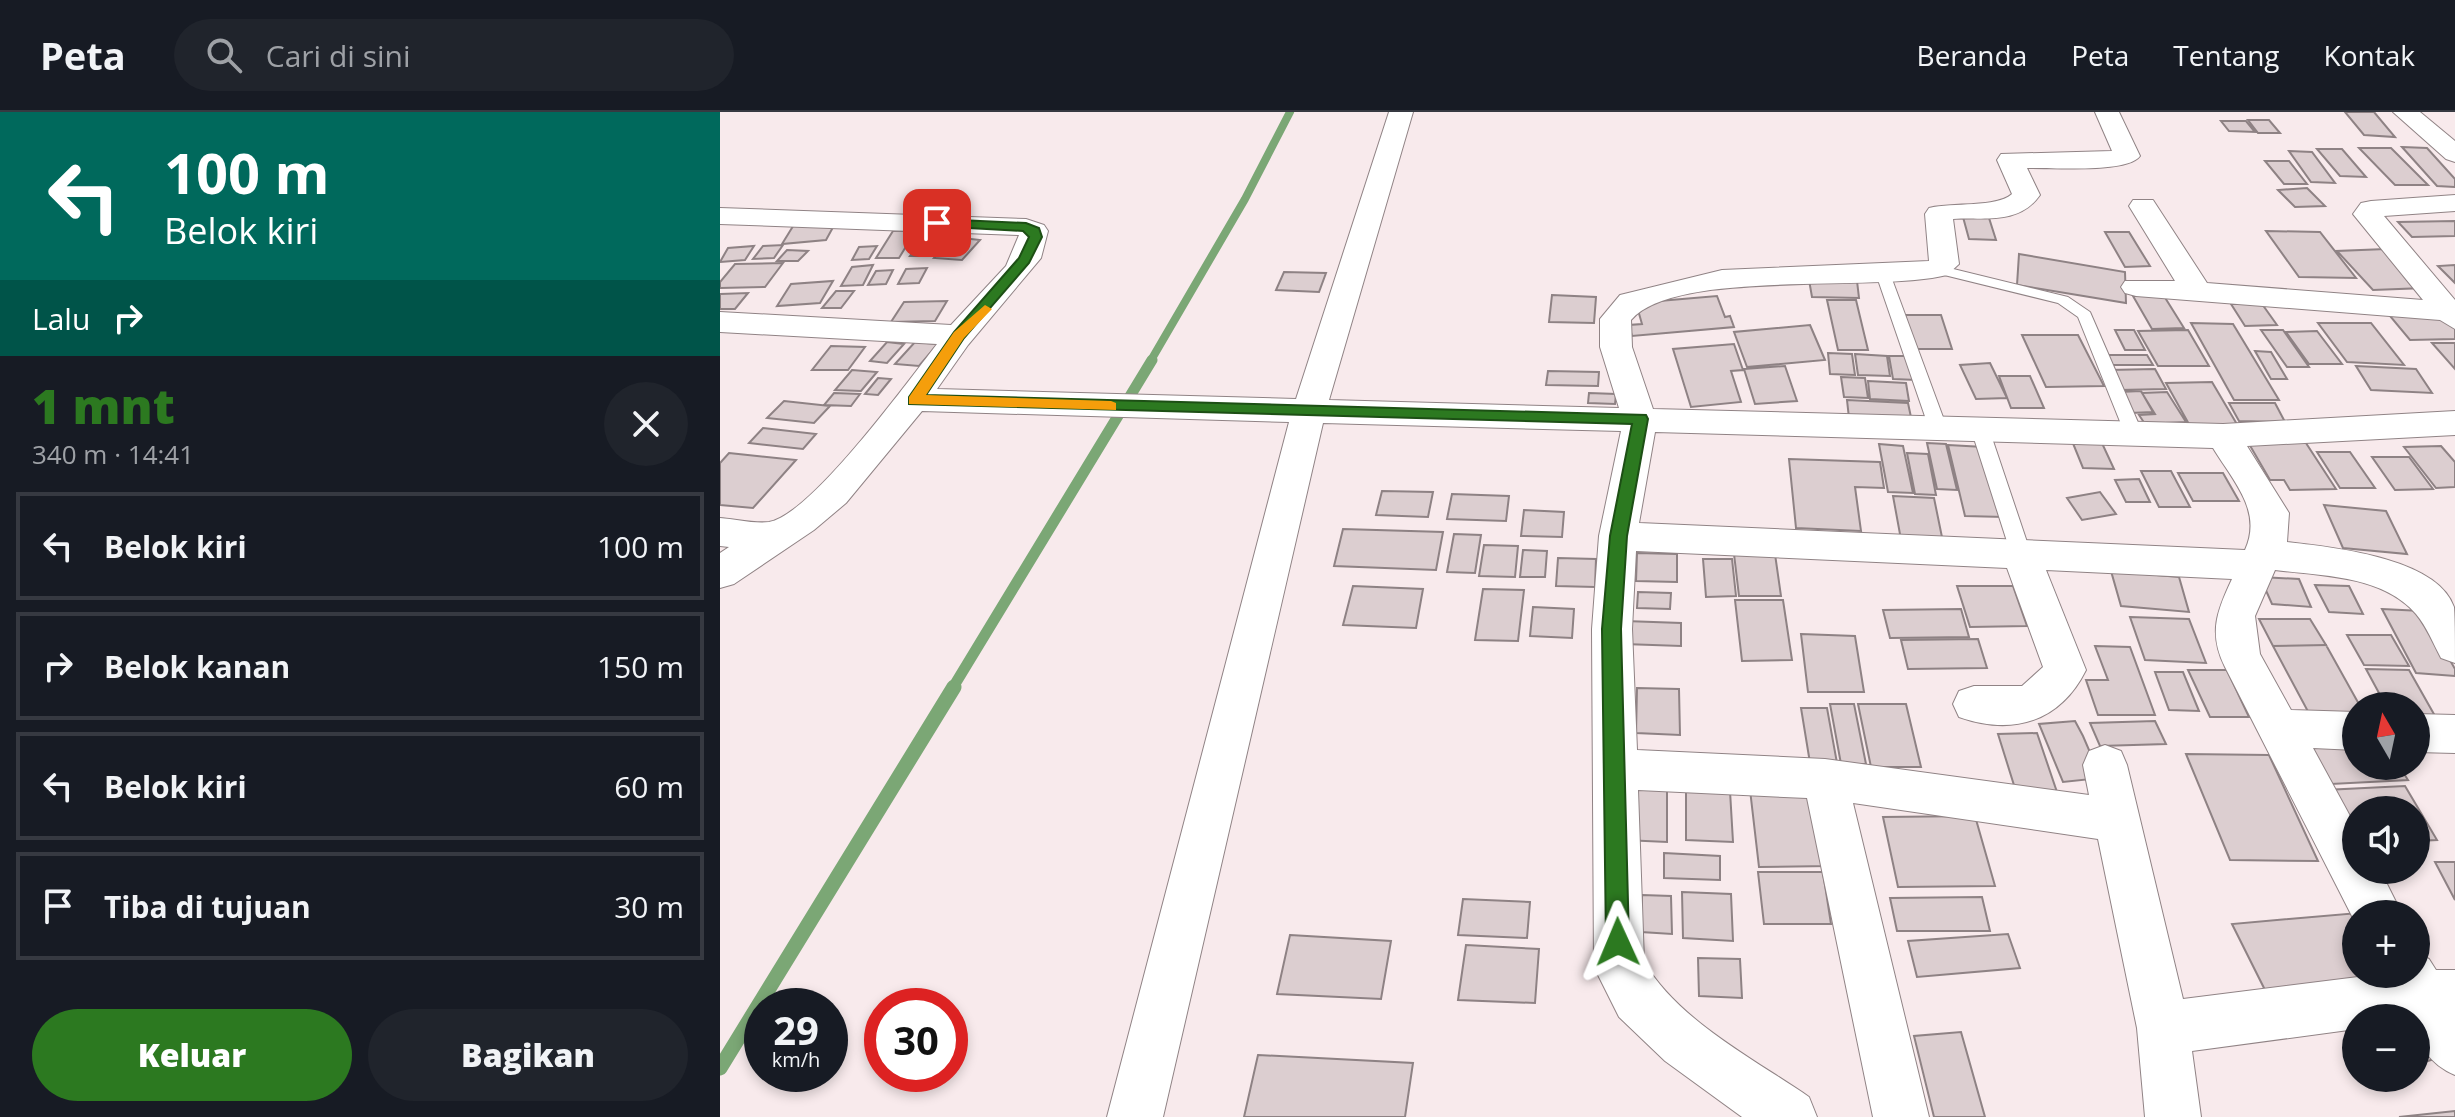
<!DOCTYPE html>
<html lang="id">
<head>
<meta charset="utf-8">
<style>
  body { margin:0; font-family:"Open Sans",sans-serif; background:#20242c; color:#f1f3f6; height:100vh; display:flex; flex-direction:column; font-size:30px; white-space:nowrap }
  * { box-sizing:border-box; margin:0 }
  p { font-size:26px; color:#9ea1a6 }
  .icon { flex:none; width:44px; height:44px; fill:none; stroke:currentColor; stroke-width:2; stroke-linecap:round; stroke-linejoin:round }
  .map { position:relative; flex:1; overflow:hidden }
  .details { display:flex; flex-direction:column; background:#171b24; width:720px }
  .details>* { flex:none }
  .hud { background:#00695c; color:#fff; overflow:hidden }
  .needle { width:52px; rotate:351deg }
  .controls { position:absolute; left:1622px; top:580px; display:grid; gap:16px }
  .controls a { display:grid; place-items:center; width:88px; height:88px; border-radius:50%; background:#171b24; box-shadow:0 4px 12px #0003; font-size:40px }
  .speed { position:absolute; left:24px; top:876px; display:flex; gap:16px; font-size:40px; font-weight:700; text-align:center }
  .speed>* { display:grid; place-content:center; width:104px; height:104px; border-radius:50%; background:#171b24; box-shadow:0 4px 12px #0003; line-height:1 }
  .speed small { font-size:20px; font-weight:400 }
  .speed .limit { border:12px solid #d22; background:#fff; color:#111 }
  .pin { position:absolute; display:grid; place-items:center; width:68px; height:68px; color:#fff; margin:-34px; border-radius:16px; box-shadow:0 4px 12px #0006 }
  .me { position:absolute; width:88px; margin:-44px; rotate:359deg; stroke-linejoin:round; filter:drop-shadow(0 0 6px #0008) }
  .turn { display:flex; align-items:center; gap:28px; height:168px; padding:0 32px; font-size:36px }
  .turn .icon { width:104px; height:104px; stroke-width:2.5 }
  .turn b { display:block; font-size:56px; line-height:68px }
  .then { display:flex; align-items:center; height:76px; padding:0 32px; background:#0003; gap:16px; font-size:30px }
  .round { display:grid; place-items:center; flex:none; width:84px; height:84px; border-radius:42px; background:#20242c }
  .headline { display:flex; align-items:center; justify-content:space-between; height:136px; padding:0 32px }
  h1 { font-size:48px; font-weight:800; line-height:60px; color:#2c7920 }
  .action { display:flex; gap:16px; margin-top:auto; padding:16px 32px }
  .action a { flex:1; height:92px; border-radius:48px; background:#2c7920; color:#fff; font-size:32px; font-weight:800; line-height:92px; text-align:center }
  .action a+a { background:#20242c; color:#f1f3f6 }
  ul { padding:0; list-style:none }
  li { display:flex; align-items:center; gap:24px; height:108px; margin:0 16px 12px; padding:0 16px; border:4px solid #363941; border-radius:0px }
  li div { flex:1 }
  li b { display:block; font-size:30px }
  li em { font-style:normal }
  header { display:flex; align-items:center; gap:48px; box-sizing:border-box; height:112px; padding:0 40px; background:#171b24; border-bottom:2px solid #363941 }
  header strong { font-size:38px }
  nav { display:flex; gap:44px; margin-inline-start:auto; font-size:28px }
  .search { width:560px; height:72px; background:#20242c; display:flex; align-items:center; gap:20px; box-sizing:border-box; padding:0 28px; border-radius:44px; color:#9ea1a6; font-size:30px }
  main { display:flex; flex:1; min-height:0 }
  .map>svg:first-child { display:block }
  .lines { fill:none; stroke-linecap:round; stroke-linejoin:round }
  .stream-far2 { stroke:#7ba775; stroke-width:8 }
  .stream-far1 { stroke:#7ba775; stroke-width:11 }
  .stream { stroke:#7ba775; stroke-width:15 }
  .building { fill:#dcced0; stroke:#8e8284; stroke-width:2 }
  .service-casing { stroke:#908385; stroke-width:2 }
  .minor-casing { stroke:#908385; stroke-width:2 }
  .service { fill:#fff; fill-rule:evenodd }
  .minor { fill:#fff; fill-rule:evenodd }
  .route { fill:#2c7920; stroke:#1d4f15; stroke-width:2 }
  .slow { fill:#f59e0b }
</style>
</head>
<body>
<header>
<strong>Peta</strong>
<div class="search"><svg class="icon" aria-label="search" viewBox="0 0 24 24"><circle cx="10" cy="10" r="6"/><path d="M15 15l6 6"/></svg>Cari di sini</div>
<nav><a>Beranda</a><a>Peta</a><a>Tentang</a><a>Kontak</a></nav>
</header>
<main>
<section class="details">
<div class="hud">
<div class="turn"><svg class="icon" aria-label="left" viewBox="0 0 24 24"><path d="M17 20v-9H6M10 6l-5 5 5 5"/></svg><div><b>100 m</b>Belok kiri</div></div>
<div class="then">Lalu<svg class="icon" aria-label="right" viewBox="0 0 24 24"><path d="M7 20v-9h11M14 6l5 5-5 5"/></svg></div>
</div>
<div class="headline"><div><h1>1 mnt</h1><p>340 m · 14:41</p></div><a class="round"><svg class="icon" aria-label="close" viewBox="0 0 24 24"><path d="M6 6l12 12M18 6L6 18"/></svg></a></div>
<ul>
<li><svg class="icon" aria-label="left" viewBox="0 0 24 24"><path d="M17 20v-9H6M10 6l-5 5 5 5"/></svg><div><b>Belok kiri</b></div><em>100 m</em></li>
<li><svg class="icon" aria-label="right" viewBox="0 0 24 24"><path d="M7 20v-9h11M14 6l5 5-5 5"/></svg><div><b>Belok kanan</b></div><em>150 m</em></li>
<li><svg class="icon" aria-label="left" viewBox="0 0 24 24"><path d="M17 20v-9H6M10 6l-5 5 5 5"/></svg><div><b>Belok kiri</b></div><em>60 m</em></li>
<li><svg class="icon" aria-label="arrive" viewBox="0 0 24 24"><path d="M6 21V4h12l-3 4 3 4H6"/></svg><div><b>Tiba di tujuan</b></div><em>30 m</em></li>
</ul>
<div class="action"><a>Keluar</a><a>Bagikan</a></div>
</section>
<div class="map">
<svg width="1735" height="1005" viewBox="0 0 1735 1005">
  <rect width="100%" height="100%" fill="#f8eaec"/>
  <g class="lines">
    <path class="stream-far2" d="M430,250L525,87L570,0"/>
    <path class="stream-far1" d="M232,577L432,248"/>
    <path class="stream" d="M0,956L234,575"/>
  </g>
  <path class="building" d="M1625,0H1654L1675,25L1644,23Z
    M1528,8H1549L1560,21H1538Z
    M1501,9H1526L1535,20L1509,19Z
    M1682,35L1707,36L1735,67V75L1717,74Z
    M1639,36H1671L1708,73H1675Z
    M1597,37H1622L1646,65L1620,64Z
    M1569,39L1592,40L1615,71L1591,70Z
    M1545,49H1569L1587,72H1564Z
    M1587,76L1605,94L1575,95L1558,78Z
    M1243,105L1269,106L1276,128L1249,127Z
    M117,108L106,128L62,132L75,111Z
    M1735,109V124L1692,125L1678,110Z
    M196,118L179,146H156L173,119Z
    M1546,119L1600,120L1636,166L1579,165Z
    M1385,120H1409L1430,154L1405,155Z
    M233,125L260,128L242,148L214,146Z
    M201,129H215L204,144H190Z
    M63,133L54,146L33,147L43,134Z
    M34,134L25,148L0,150L8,136Z
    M157,134L149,147L132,148L139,135Z
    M1666,137L1704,176L1653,178L1617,139Z
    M67,138L88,139L78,149H57Z
    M1299,142L1405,160L1406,191L1297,173Z
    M63,151L45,175L0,176V170L15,152Z
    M153,153L143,173L121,174L132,155Z
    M1735,153V171L1718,154Z
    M207,156L199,171L178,172L186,157Z
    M173,158L166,172L148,173L156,159Z
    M564,160L606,161L599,180L556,178Z
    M1089,168L1137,169L1139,186L1092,185Z
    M113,169L100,191L57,194L71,172Z
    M116,179H134L121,196H102Z
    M28,181L15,197H0V182Z
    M832,183L876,185L874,211L829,210Z
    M997,184L1005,205L1010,204L1014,215L912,224L909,213L922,212L916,191Z
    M1413,184H1444L1464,216L1432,217Z
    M1107,188H1136L1148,238H1118Z
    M227,189L215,209L171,210L184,190Z
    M1511,192H1542L1557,213L1525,214Z
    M1185,203H1221L1232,237H1195Z
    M1725,203L1735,214V227L1690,228L1670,204Z
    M1471,211L1513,212L1559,288H1514Z
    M1598,211H1651L1684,253L1627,250Z
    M1090,213L1105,248L1027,255L1014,220Z
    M1395,218H1414L1425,238H1405Z
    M1468,218L1489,254H1438L1418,219Z
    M1541,218H1563L1589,255H1567Z
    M1597,219L1622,252H1589L1566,220Z
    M1302,223H1358L1384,274L1326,275Z
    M167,230L184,232L167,251L150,249Z
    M195,230L218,232L199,254L175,252Z
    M1712,231H1735V257Z
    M1014,232L1023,258L1011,259L1021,290L971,295L953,237Z
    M111,234L145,235L128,258H92Z
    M1535,239L1551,240L1567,267H1551Z
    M1108,241L1132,242L1135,263L1110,262Z
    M1135,242L1167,244L1170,264L1138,263Z
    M1384,243H1427L1433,253H1389Z
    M1169,244H1191L1197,268L1173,267Z
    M1270,251L1287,286L1256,287L1240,253Z
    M1065,254L1077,289L1035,292L1024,257Z
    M1636,254L1696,257L1712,281L1651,278Z
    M1435,257L1446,277L1399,278L1389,258Z
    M132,258L157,260L141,279L115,278Z
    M828,259L879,260L878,274L826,273Z
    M1279,264H1310L1324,296H1291Z
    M1121,265L1145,266L1148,286L1124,285Z
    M158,266L171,267L158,283L145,282Z
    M1148,269L1186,271L1189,289L1150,287Z
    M1492,270L1518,314H1470L1446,271Z
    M1421,279L1433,300L1410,301L1399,280Z
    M1447,280L1466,310L1425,312L1419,303L1435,302L1422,281Z
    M114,281L140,282L131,294L104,293Z
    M869,281L896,282L895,292L868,291Z
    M1127,288L1188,291L1192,310L1129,306Z
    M64,289L110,294L94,311L47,306Z
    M1509,291H1555L1565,310L1519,309Z
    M43,316L96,322L83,337L29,331Z
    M1525,325H1582L1616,377L1570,378L1564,368H1550Z
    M1352,329H1381L1394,357L1363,356Z
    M1207,331L1226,332L1237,378L1217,377Z
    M1159,332L1183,334L1193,381L1168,380Z
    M1228,333L1264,335L1284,405L1245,404Z
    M1721,334L1735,350V375L1716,376L1684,335Z
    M1597,340H1630L1655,376H1620Z
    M9,341L76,348L33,396L0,393V351Z
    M1187,341L1208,342L1216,383L1195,382Z
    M1652,345H1689L1713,377L1675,378Z
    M1069,347L1160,350L1164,376L1135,375L1141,419L1076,416Z
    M1421,359H1451L1470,395H1439Z
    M1458,361H1503L1519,389H1473Z
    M1419,367L1430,390H1406L1395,368Z
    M662,379L713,380L708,405L656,403Z
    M1380,380L1396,402L1362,408L1347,386Z
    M732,382L789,384L786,409L727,407Z
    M1173,384L1214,386L1224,435L1182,433Z
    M1604,393L1666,399L1687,442L1623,436Z
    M804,398L844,400L842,425L801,424Z
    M623,417L723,420L716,458L614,454Z
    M734,422L761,423L755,461L727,460Z
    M764,433L798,434L795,465L759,464Z
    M803,438L827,439L825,465H800Z
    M917,441L957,442V470L916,469Z
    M1014,442H1055L1061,484H1019Z
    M838,446L876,447L875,475L836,474Z
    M983,447H1012L1016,484L986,485Z
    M1391,459L1459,465L1469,500L1401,494Z
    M1540,465L1579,467L1591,495L1552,492Z
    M1595,473L1629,474L1643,502L1609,500Z
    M633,474L703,477L696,516L623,513Z
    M1237,474H1293L1307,514L1250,515Z
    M763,477L804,478L798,529L755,528Z
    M918,480L951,481L950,497L917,496Z
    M1015,488H1063L1072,548L1022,549Z
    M813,495L854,497L852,526L810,524Z
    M1241,497L1249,525L1170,526L1163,498Z
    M1662,497L1702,499L1735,557V564L1696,561Z
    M1410,505L1469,507L1486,551L1425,548Z
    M1539,507H1590L1606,533L1553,534Z
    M905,509L961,511V534L904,532Z
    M1081,522L1135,524L1144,580H1088Z
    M1627,523H1671L1689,554L1644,553Z
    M1258,527L1267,556L1188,557L1181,528Z
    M1606,533L1640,594H1636V606L1592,607L1553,534Z
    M1375,534L1410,535L1435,603H1378L1366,568H1388Z
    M1646,557L1689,558L1715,604L1696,603V594H1666Z
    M1468,558H1507L1529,605H1490Z
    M1435,560H1463L1479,599L1449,598Z
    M917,576L959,577L960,623L916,621Z
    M1110,592H1134L1146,652H1121Z
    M1138,592H1186L1201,655H1151Z
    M1081,596H1107L1117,651H1090Z
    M1355,609L1363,624L1381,666L1343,670L1319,612Z
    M1435,609L1446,632L1380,634L1370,611Z
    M1317,621L1339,686H1298L1278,622Z
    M1636,632V654H1679L1688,668L1611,672L1589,634Z
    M1466,642L1549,643L1598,749L1510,748Z
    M1095,668L1109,754L1039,755L1029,669Z
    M1685,674L1717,728L1696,729V698H1636V731L1605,678Z
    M906,676L947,678V730L904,728Z
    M966,677L1010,679L1013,730L966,728Z
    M1255,704L1275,774L1178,775L1163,705Z
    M944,741L1000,744V768L944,766Z
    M1715,750H1735V788Z
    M1038,760H1103L1111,812H1044Z
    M962,780L1011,782L1013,829L963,826Z
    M922,783L951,784L952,822L921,820Z
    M1262,785L1270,819H1177L1170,786Z
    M743,787L810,790L807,826L738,823Z
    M1638,801L1636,862H1672L1549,886L1512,812Z
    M1288,822L1300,856L1197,865L1188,829Z
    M570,823L671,829L661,887L557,882Z
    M746,833L819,837L815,891L738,888Z
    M978,846L1020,847L1022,886L979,884Z
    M1241,920L1265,1005H1214L1194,924Z
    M1696,922L1714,947L1696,953Z
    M538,943L693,951L685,1005H524Z
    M1735,999V1005H1679Z"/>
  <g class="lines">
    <g class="service-casing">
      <path id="service" d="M1217,153L1348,185L1370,200L1423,322L1420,326L1414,328L1405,322L1358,205L1338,191L1212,160L1210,157Z
        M1162,155L1169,159L1227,316L1224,320L1218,322L1209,316L1155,159Z
        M1260,311L1269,317L1311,442L1308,447L1301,449L1291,442L1251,317Z"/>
    </g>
    <g class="minor-casing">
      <path id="minor" d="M669,0H693L609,288L899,296L880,235V207L900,183L1002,158L1209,149L1205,102L1209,96C1233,90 1276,96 1292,82L1277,48L1281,42L1392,39L1375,0H1399L1420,44C1407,62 1330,55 1307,56L1320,83C1299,113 1265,105 1233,107L1239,152L1227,163C1156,181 956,156 911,208L912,235L933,297L1503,312L1735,299V323L1527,334L1569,401L1567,430C1610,435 1717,445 1734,495C1735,510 1735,535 1735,551L1721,546C1713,531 1707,515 1696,502C1662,463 1602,464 1555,458L1535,504L1540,542L1571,598L1636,600V638L1593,636L1636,715V758H1660L1682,802H1636V812L1505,555C1488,521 1497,499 1512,467L1326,458L1366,558C1340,610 1293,624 1239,605L1233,592L1239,579L1254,574H1302L1323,555L1287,456L916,439L912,517L917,638L1105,647L1369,683L1363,653L1369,639L1385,633L1401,639L1407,653L1463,887L1662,862H1696V841L1709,847L1716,858H1735V963C1711,953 1696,933 1696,906H1636V917L1472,939L1481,1005H1425L1417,916L1378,727L1133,691L1209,1005H1153L1087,686L918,678L924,850C959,909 1034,947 1089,985L1097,1005H1022L945,949L899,905L874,855L872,517L879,424L901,319L603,311L443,1005H387L569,310L202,299L126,391L94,418L14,472L0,476V441L9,435L0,434V406C15,407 34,412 49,410C91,403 189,268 217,232L0,220V200L231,213L286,154L299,123L0,112V96L306,107L324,113L328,119L321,146L248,233L217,277L576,287ZM935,320L1493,336C1513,369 1543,399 1525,438L919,411Z
        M1673,0H1700L1735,29V50L1726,47Z
        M1735,83V99L1664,104L1735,188V217L1720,208L1416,184L1405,181L1401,175L1405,169H1455L1409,94L1413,88H1433L1487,171L1703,188L1633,102L1641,91L1651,89Z
        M1696,602L1735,603V641L1696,640Z"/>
    </g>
    <use href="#service" class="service"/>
    <use href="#minor" class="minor"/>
  </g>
  <path class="route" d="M217,107L306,111L319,116L322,125L309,151L244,226L206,283L926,303L928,307L907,424L901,517L909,830L906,838L898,841L890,838L886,830L882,517L890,424L912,312L189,292V285L234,220L299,146L309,125L303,119L213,114L211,111Z"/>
  <path class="slow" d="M265,193L272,197L244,226L206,283L391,289L396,291V298L189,292V285L234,220Z"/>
</svg>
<div class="controls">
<a><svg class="needle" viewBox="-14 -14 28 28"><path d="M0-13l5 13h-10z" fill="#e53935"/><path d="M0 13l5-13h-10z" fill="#9ea1a6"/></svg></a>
<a><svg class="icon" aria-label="sound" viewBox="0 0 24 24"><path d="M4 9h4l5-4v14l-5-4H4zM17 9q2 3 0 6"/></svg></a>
<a>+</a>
<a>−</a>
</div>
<div class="speed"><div>29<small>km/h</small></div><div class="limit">30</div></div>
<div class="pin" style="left:217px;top:111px;background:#d93025"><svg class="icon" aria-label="arrive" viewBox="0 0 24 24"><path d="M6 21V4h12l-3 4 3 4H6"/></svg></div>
<svg class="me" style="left:898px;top:830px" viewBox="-20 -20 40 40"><path d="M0-17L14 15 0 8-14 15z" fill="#2c7920" stroke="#fff" stroke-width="4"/></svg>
</div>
</main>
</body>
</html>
